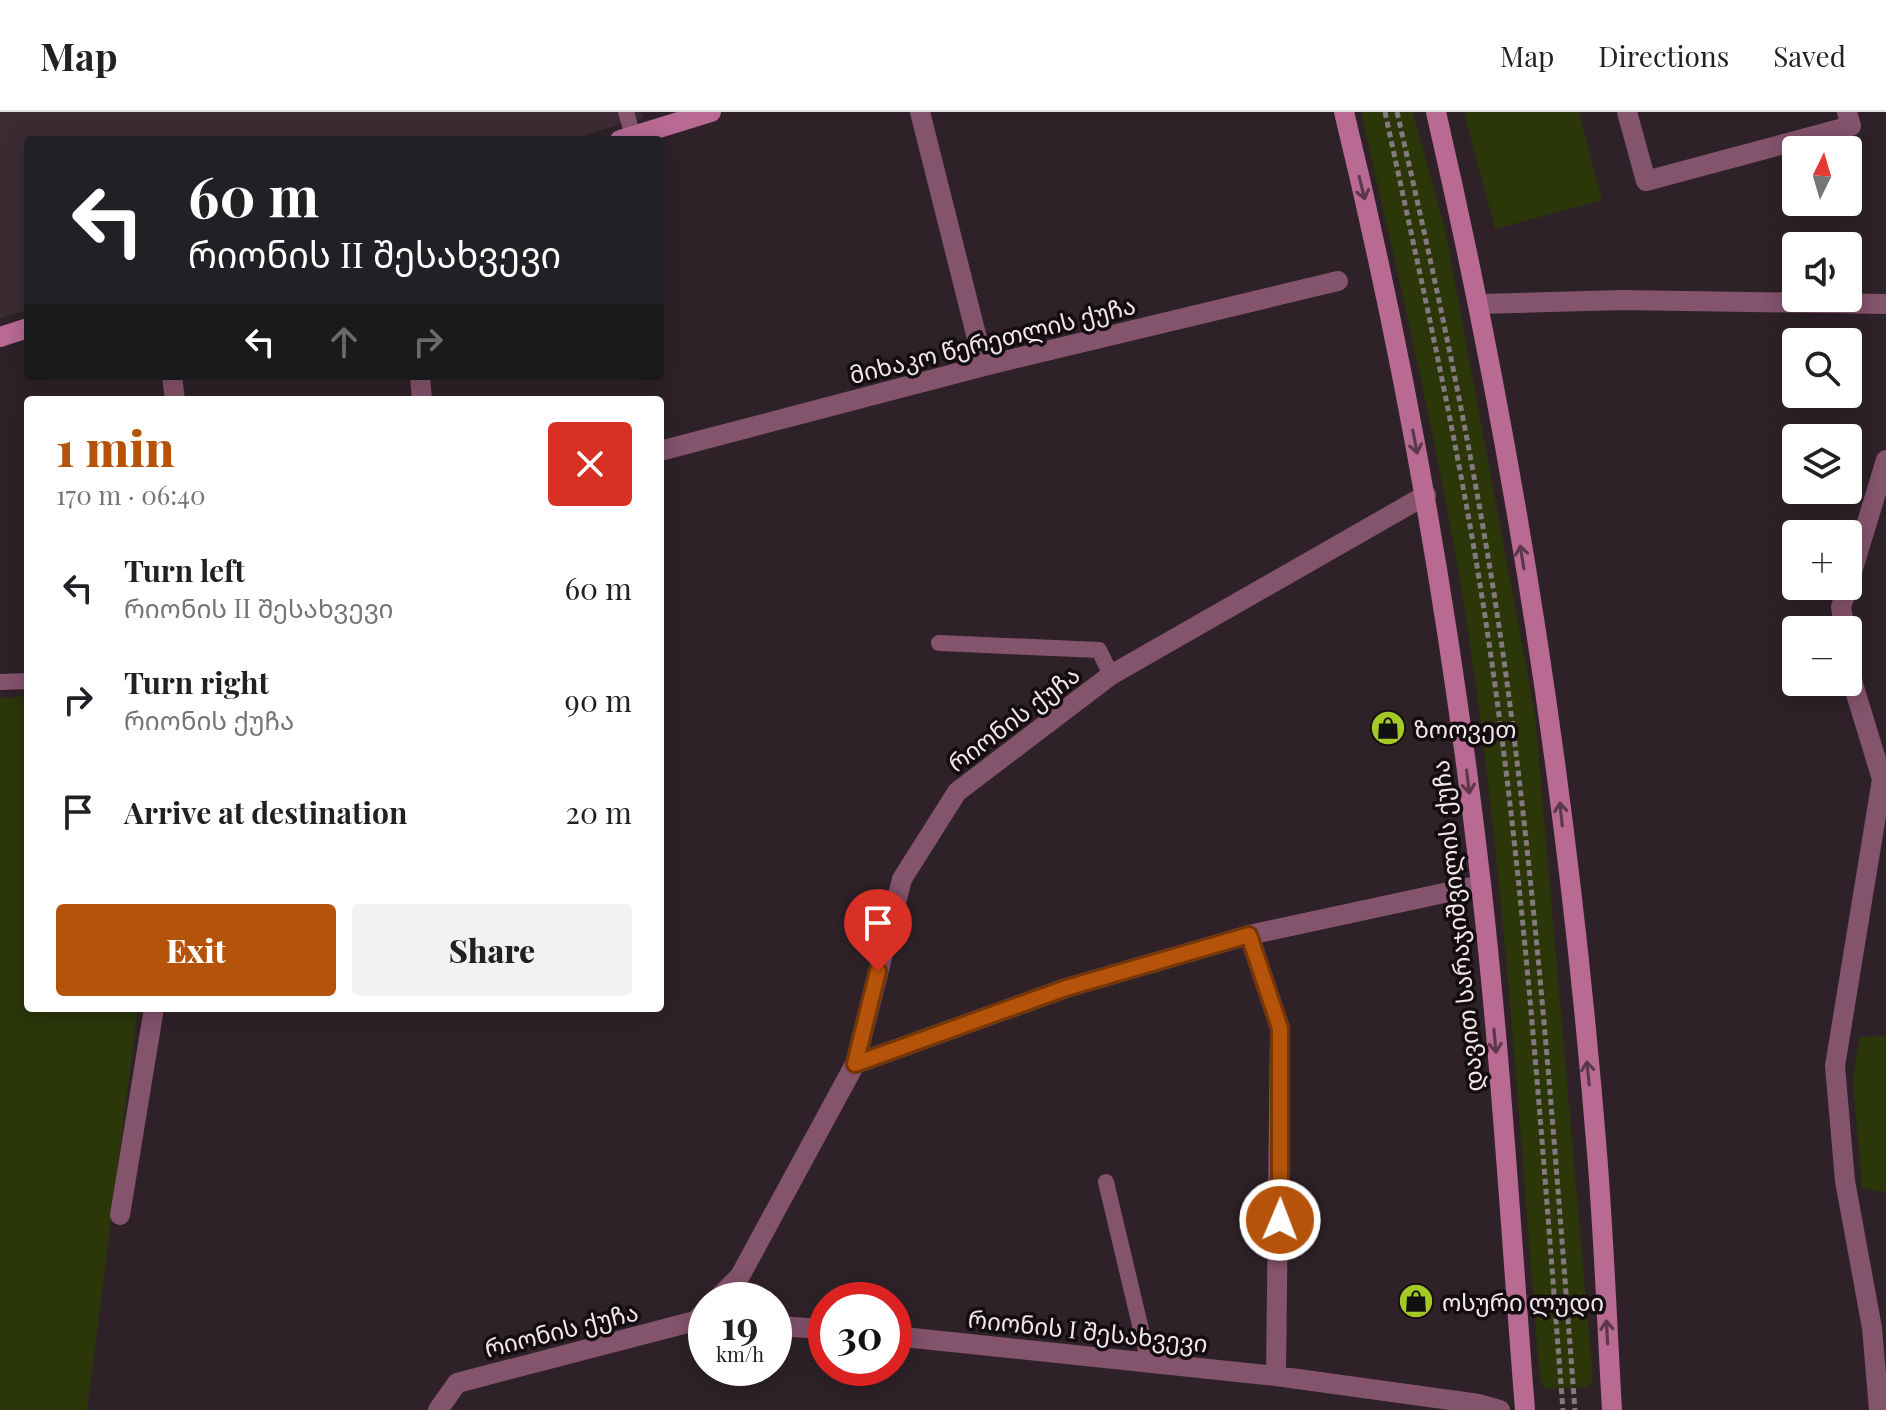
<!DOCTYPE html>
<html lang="en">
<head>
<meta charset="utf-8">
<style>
  body { margin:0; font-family:"Playfair Display","Noto Sans Georgian",serif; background:#f2f2f2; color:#202124; height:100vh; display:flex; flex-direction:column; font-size:30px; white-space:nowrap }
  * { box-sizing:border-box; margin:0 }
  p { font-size:26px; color:#757577 }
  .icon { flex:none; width:44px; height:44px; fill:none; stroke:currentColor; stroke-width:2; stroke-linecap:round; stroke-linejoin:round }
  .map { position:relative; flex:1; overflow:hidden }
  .side { position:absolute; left:24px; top:284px; width:640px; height:616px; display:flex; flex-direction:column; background:#fff; border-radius:8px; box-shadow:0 4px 20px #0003 }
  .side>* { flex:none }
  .hud { position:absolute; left:24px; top:24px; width:640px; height:244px; border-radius:8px; box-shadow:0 4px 20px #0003; background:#202124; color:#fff; overflow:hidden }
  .needle { width:52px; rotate:5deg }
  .tools { position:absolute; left:1782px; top:24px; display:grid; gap:16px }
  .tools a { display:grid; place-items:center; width:80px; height:80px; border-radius:8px; background:#fff; box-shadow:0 4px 20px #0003; font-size:40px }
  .speed { position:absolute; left:688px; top:1170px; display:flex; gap:16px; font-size:40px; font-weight:700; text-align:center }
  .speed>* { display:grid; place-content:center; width:104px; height:104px; border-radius:50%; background:#fff; box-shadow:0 4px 20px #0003; line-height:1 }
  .speed small { font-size:20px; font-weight:400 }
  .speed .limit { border:12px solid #d22; background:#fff; color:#111 }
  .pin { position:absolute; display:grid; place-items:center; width:68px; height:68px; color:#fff; margin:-82px -34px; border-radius:50% 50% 50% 0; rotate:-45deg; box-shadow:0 0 8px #0007 }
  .pin .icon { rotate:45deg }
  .me { position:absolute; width:88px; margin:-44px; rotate:1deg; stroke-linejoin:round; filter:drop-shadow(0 0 6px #0008) }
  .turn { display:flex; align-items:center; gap:28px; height:168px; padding:0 32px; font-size:36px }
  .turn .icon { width:104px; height:104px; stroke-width:2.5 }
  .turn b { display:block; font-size:56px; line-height:68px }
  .lanes { display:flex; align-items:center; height:76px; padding:0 32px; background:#0003; justify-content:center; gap:40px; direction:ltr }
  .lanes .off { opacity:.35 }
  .round { display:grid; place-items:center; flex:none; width:84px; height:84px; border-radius:8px; background:#f2f2f2 }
  .headline { display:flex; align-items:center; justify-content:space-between; height:136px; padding:0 32px }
  h1 { font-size:48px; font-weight:800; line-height:60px; color:#b45309 }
  .button { display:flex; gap:16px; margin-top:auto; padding:16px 32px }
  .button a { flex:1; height:92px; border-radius:8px; background:#b45309; color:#fff; font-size:32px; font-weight:800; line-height:92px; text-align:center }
  .button a+a { background:#f2f2f2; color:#202124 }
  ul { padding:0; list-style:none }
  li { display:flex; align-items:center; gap:24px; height:112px; padding:0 32px }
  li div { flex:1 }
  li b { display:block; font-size:30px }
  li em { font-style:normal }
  header { display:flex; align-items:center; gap:48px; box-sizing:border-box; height:112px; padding:0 40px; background:#fff; border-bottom:2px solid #e0e0e0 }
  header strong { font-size:38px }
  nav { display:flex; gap:44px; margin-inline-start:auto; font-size:28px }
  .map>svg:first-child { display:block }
  .built { fill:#3c2b33 }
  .green { fill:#2b3609 }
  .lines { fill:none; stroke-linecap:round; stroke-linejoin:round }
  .path { stroke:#84797e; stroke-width:5; stroke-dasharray:6 4; stroke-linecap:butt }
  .service { stroke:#84536c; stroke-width:16 }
  .minor { stroke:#84536c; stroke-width:20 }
  .secondary { stroke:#b86a93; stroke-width:20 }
  .oneway { stroke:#5d374b }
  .route-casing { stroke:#753606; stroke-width:20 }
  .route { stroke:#b45309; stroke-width:14 }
  .labels { text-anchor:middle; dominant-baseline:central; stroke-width:7; stroke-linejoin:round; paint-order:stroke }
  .street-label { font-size:24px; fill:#efe7ea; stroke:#130d10 }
  .poi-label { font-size:24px; fill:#efe7ea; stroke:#130d10; text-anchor:start }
</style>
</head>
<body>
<header>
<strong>Map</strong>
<nav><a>Map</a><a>Directions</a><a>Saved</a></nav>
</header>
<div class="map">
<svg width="1886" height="1298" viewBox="0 0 1886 1298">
  <rect width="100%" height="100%" fill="#2e2228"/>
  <path class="built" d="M0,0H641L643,5L570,28H28V198L0,206Z"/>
  <path class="green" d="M1361,0H1413L1445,117L1535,602L1593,1268L1588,1275L1546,1277L1540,1268C1521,1037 1507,804 1476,575C1450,381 1404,190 1361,0Z
    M1464,0H1579L1602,88L1495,117Z
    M28,584V896H138L87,1298H0V586Z
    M1886,924V1080L1862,1076L1853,968L1860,925Z"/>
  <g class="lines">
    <path class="path" d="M1385,0C1421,167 1459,335 1485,504C1525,767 1542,1033 1563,1298
      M1397,0C1440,187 1480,373 1506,563C1539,807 1556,1053 1575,1298"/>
    <path class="service" d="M626,0L633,24
      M939,531L1099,538L1111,563
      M0,570L28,569
      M1106,1070L1149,1251"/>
    <path class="minor" d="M920,0L984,254
      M1627,0L1646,69L1851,14L1847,0
      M1480,192L1622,188L1886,192
      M172,264L175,288
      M420,264L422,288
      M660,339L984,254L1338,169
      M1848,473L1886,348
      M1845,518L1841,495L1848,474
      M1848,538L1853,572L1882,667L1835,954L1845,1069L1872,1216L1879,1298
      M1249,823L1280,916L1276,1264
      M855,952L1066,876L1249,823L1481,773
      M120,1103L154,896
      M716,1188L740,1164L855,952L902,767L957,680L1111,563L1426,383
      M774,1214L826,1217
      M894,1224L1276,1264L1479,1292L1500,1298
      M438,1298L457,1271L695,1209L706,1198"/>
    <path class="secondary" d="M1344,0C1406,254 1451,512 1481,772C1501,947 1511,1123 1525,1298
      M1436,0C1515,341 1569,692 1597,1041C1604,1127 1607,1213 1612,1298
      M620,28L711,0
      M0,225L28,216"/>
  </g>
  <defs><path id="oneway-shaft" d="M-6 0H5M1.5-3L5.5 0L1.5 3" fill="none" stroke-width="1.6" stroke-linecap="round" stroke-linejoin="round" transform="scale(2)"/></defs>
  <g class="oneway">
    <use href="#oneway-shaft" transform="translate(1362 76) rotate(76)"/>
    <use href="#oneway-shaft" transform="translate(1415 330) rotate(79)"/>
    <use href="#oneway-shaft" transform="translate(1522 445) rotate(-99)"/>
    <use href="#oneway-shaft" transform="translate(1468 670) rotate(83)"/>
    <use href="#oneway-shaft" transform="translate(1561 702) rotate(-96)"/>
    <use href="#oneway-shaft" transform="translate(1495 929) rotate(85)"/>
    <use href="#oneway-shaft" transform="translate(1588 961) rotate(-96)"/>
    <use href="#oneway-shaft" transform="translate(1607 1220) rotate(-93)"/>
  </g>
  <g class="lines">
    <g class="route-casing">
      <path id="route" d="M878,859L855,952L1066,876L1249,823L1280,916V1108"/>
    </g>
    <use href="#route" class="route"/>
  </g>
  <defs>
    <g id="shop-disc" transform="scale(1.8)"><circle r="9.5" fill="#a4c825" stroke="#130d10"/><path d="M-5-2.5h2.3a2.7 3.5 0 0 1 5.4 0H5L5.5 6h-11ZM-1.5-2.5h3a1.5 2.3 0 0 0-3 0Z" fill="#111"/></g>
  </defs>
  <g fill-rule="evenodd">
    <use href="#shop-disc" x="1388" y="616"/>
    <use href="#shop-disc" x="1416" y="1189"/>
  </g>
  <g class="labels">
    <g class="street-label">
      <text transform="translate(992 227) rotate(-14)">მიხაკო წერეთლის ქუჩა</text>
      <text transform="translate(1013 606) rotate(-37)">რიონის ქუჩა</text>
      <text transform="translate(1456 814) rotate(-96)">დავით სარაჯიშვილის ქუჩა</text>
      <text transform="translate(561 1217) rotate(-14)">რიონის ქუჩა</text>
      <text transform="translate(1088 1218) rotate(6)">რიონის I შესახვევი</text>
    </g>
    <g class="poi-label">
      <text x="1414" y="616">ზოოვეთ</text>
      <text x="1442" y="1189">ოსური ლუდი</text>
    </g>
  </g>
</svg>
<div class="tools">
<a><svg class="needle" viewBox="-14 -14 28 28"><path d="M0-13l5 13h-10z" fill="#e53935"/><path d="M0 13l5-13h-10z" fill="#757577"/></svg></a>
<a><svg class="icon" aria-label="sound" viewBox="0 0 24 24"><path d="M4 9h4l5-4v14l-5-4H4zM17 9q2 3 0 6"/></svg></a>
<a><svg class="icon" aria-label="search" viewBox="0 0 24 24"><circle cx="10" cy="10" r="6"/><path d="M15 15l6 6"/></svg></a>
<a><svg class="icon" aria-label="layers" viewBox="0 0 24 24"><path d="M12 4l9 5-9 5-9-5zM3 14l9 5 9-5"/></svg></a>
<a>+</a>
<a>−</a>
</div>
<div class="speed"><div>19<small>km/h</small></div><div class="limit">30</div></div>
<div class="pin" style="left:878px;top:859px;background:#d93025"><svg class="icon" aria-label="arrive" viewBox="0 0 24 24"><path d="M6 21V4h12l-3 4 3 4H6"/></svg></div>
<svg class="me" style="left:1280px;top:1108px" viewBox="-20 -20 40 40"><circle r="17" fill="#b45309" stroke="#fff" stroke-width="3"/><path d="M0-11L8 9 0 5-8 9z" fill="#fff"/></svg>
<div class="hud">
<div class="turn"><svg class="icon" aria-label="left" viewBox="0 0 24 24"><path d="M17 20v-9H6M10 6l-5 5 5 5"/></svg><div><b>60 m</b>რიონის II შესახვევი</div></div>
<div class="lanes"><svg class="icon" aria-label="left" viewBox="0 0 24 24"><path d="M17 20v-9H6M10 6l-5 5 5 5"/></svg><svg class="icon off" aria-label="ahead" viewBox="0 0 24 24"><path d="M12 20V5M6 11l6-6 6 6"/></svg><svg class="icon off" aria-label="right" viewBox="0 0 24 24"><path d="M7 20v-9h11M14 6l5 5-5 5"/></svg></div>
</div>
<section class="side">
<div class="headline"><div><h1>1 min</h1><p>170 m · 06:40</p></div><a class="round" style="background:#d93025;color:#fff"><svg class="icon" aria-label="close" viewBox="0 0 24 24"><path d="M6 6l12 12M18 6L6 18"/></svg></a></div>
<ul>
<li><svg class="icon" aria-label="left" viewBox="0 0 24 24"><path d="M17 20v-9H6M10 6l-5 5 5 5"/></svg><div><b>Turn left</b><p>რიონის II შესახვევი</p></div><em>60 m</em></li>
<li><svg class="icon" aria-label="right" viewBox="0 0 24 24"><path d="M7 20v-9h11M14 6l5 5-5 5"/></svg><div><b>Turn right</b><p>რიონის ქუჩა</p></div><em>90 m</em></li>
<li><svg class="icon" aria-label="arrive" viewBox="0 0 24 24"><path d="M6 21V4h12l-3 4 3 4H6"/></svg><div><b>Arrive at destination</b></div><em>20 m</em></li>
</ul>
<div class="button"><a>Exit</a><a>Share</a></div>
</section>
</div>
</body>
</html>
